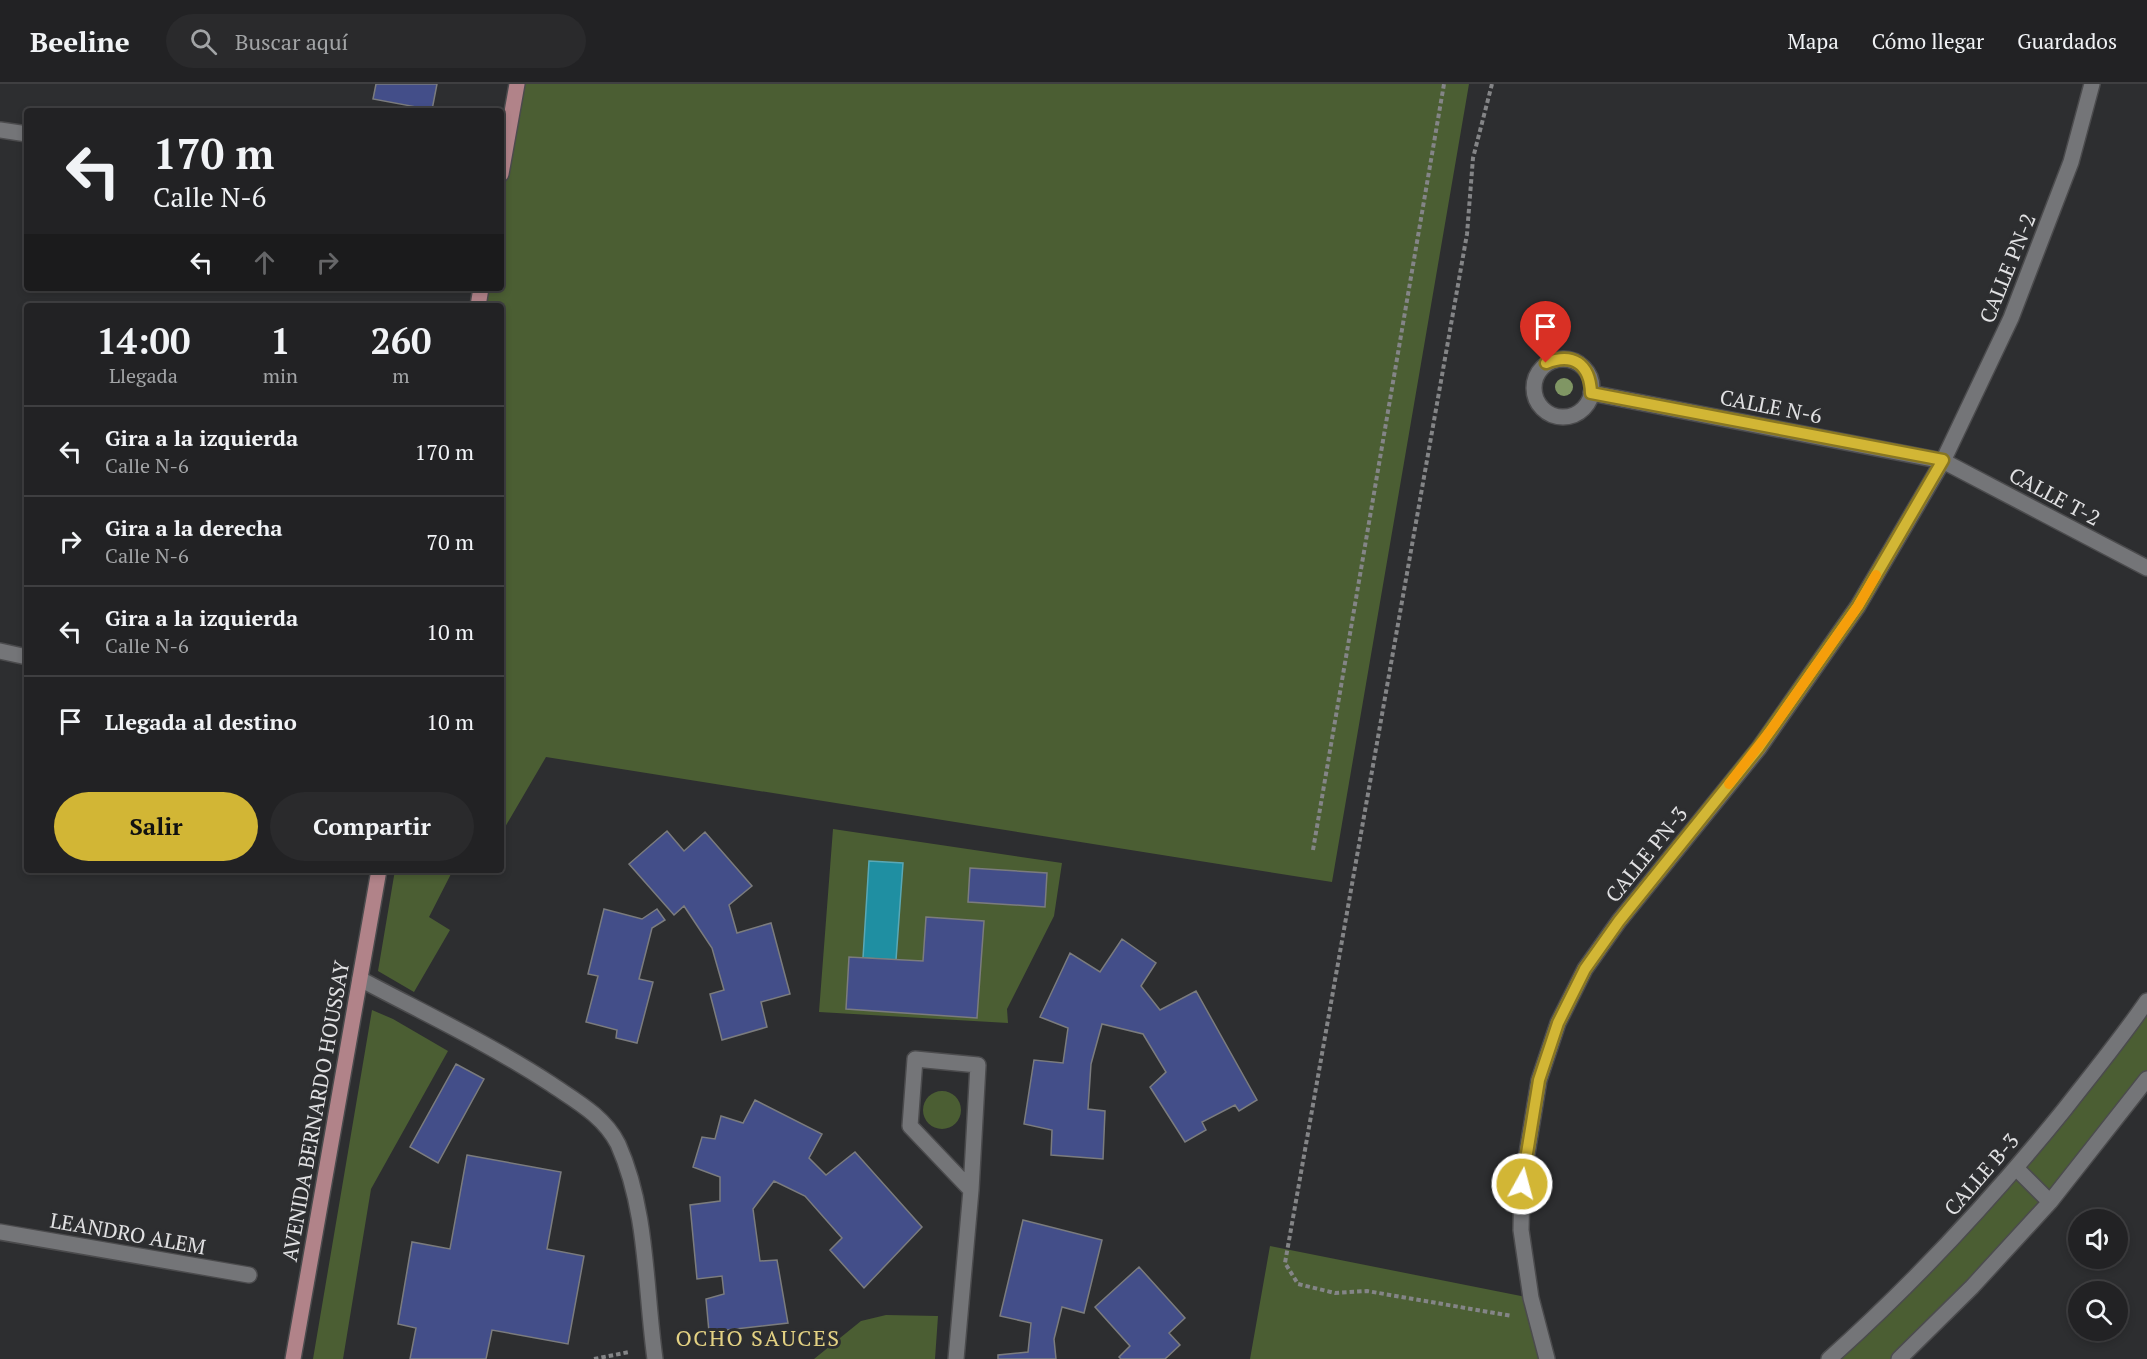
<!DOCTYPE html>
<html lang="es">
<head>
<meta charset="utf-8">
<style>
  body { margin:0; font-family:"PT Serif",serif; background:#2a2a2c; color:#f1f3f6; height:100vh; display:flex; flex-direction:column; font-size:22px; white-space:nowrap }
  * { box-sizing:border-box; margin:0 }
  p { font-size:20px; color:#a2a4a6 }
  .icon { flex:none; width:33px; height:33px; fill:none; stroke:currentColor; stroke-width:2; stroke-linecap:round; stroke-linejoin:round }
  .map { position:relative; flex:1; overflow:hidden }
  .drawer { position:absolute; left:24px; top:219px; width:480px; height:570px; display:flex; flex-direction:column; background:#222224; border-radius:6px; box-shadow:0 3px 9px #0003,0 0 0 2px #3f3f41 }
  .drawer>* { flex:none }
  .top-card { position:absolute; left:24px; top:24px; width:480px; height:183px; border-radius:6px; box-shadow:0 3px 9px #0003,0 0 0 2px #3f3f41; background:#222224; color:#f1f3f6; overflow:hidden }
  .controls { position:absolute; left:2068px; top:1125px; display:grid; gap:12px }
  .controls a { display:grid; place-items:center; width:60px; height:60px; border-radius:50%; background:#222224; box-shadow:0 3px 9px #0003,0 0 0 2px #3f3f41; font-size:30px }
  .pin { position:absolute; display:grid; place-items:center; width:51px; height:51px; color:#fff; margin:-62px -26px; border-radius:50% 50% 50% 0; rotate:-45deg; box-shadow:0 0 6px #0007 }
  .pin .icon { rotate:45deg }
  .me { position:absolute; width:66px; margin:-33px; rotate:7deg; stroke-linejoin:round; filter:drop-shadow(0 0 4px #0008) }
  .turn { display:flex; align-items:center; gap:21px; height:126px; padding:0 30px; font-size:27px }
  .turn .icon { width:78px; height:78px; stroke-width:2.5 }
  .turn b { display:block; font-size:42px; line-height:51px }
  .lanes { display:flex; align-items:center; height:57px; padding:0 30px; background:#0003; justify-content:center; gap:30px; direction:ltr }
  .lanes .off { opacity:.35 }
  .eta { display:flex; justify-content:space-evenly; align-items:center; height:102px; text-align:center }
  .eta b { font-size:36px; font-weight:600; line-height:42px }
  .action { display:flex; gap:12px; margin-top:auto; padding:12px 30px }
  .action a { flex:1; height:69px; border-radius:36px; background:#d2b635; color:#111; font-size:24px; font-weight:600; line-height:69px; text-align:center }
  .action a+a { background:#2a2a2c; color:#f1f3f6 }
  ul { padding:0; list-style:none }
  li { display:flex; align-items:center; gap:18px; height:90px; padding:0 30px; border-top:2px solid #3f3f41 }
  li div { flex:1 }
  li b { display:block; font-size:22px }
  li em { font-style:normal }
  header { display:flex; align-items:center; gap:36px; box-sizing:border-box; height:84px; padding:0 30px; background:#222224; border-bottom:2px solid #3f3f41 }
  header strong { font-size:28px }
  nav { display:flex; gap:33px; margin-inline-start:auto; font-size:21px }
  .search { width:420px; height:54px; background:#2a2a2c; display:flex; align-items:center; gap:15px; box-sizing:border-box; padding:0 21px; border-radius:33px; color:#a2a4a6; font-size:22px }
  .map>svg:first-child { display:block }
  .green { fill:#4b5e33 }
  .water { fill:#1f8fa2; stroke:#59a8b6; stroke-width:1.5 }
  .building { fill:#434e89; stroke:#7b7c7e; stroke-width:1.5 }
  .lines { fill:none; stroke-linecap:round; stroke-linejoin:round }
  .minor-casing { stroke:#4b4b4d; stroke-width:18 }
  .major-casing { stroke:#4b4b4d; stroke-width:18 }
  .path { stroke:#848587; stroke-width:4; stroke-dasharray:4.5 3; stroke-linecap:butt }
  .minor { stroke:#747578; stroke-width:15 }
  .major { stroke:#b18389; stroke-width:15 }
  .tree { fill:#809664 }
  .route-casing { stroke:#887622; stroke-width:15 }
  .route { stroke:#d2b635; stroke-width:10 }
  .slow { stroke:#f59e0b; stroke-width:10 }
  .labels { text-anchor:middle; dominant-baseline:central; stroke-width:6; stroke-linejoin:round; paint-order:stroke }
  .street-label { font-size:21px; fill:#e1e1e3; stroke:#2d2e30 }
  .neighbourhood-label { font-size:22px; letter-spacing:1.5px; fill:#e3d183; stroke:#2d2e30 }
</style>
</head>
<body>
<header>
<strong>Beeline</strong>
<div class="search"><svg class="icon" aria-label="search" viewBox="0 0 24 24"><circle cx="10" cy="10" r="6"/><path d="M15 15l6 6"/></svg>Buscar aquí</div>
<nav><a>Mapa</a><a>Cómo llegar</a><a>Guardados</a></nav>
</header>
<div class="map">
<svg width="2147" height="1275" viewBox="0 0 2147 1275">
  <rect width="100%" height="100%" fill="#2d2e30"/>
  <path class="green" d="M517,0H1469L1332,798L546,673L501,750V222H478L481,204H501V90Z
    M833,745L1062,779L1054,832L1007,925L1008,939L819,928Z
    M395,786H453L429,833L450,846L414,908L378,887Z
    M2147,917V995L2050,1118L1899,1275H1829L1941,1167Z
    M372,926L393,935L448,967L371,1105L343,1275H313Z
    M923 1026a19 19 0 1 1 38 0a19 19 0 1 1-38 0Z
    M1270,1162L1531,1214L1547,1275H1250Z
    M886,1231L938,1232L935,1275H814L861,1237Z"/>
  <path class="water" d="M869,777L903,779L896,876L863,874Z"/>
  <path class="building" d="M376,0H437L432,26L373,15Z
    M667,747L684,767L705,748L752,802L729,821L737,849L771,839L790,910L761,918L767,943L722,956L710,910L724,906L712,864L684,822L674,831L629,780Z
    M970,784L1047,789L1045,823L968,818Z
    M604,825L642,835L657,825L665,836L652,844L639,895L653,898L637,959L616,954L617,946L586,938L598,892L588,890Z
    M926,833L984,837L977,934L846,925L849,873L923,877Z
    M1122,855L1156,879L1141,902L1160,926L1196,907L1257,1016L1239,1027L1235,1021L1202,1038L1206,1046L1185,1058L1150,1003L1166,988L1143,950L1102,940L1091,980L1088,1025L1105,1027L1103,1075L1051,1071L1052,1046L1024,1040L1034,976L1063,979L1068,944L1040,933L1070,869L1100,888Z
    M456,980L484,995L438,1079L410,1063Z
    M755,1016L822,1050L809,1074L826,1091L855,1068L922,1143L864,1204L830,1166L842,1154L805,1112L774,1097L753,1125L760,1177L777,1176L788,1239L709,1248L706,1215L724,1210L722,1192L697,1195L690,1121L720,1117V1093L693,1083L702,1053L715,1055L721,1032L743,1039Z
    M467,1071L561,1088L547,1165L584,1172L568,1260L492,1246L486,1275H410L416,1244L398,1240L412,1158L450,1165Z
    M1023,1136L1102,1156L1084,1229L1062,1223L1054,1255L1056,1275H998V1271L1028,1268L1031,1239L1000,1232Z
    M1139,1183L1185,1234L1169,1249L1180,1261L1165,1275H1121L1119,1273L1130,1262L1095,1223Z"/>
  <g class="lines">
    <g class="minor-casing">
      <path id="minor" d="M0,46L27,50
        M1534 304a29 29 0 1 1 58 0a29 29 0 1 1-58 0Z
        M1591,309L1943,377L2147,484
        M0,567L27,573
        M360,895C424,929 490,960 551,1000C576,1017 604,1032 618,1060C648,1127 645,1204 655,1275
        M2016,1084L2050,1118
        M0,1148L249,1191
        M956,1275L971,1106L978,981L915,975L910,1042L971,1106
        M1547,1275L1531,1214L1521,1146L1522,1100L1539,996L1558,939L1585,885L1619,837L1759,664L1858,522L1943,377L2011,234L2071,78L2092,0
        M1829,1275C1914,1199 1992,1115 2064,1026C2092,990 2121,955 2147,917
        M1899,1275L1972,1203L2050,1118L2147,995"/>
    </g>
    <g class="major-casing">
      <path id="major" d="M501,90L517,0
        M478,222L481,204
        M293,1275L379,786"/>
    </g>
    <path class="path" d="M1492,0L1473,74L1467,150L1285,1179L1298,1200L1335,1209L1367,1207L1512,1232
      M1313,766L1444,0
      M594,1275L629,1268"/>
    <use href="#minor" class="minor"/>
    <use href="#major" class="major"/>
  </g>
  <circle class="tree" cx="1564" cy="303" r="9"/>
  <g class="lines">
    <g class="route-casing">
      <path id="route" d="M1522,1100L1539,996L1558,939L1585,885L1619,837L1759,663L1858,522L1943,376L1591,309C1590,280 1573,268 1546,279"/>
    </g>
    <use href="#route" class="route"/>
    <path class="slow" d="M1729,700L1771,646L1858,522L1876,491"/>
  </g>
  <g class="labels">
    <g class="street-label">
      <text transform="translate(2007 184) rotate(-68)">CALLE PN-2</text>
      <text transform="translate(1771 322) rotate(11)">CALLE N-6</text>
      <text transform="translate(2055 412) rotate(28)">CALLE T-2</text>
      <text transform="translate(1646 770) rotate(-51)">CALLE PN-3</text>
      <text transform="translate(315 1027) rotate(-80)">AVENIDA BERNARDO HOUSSAY</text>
      <text transform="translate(1981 1090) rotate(-49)">CALLE B-3</text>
      <text transform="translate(128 1149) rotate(10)">LEANDRO ALEM</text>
    </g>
    <g class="neighbourhood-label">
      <text x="758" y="1253">OCHO SAUCES</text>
    </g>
  </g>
</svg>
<div class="controls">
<a><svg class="icon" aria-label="sound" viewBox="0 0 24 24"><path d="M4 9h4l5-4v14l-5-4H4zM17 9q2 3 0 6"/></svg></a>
<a><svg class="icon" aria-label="search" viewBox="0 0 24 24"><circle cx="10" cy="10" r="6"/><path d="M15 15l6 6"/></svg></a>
</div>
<div class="pin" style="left:1546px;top:279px;background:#d93025"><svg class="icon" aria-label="arrive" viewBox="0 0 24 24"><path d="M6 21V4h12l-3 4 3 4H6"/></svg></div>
<svg class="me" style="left:1522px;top:1100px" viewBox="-20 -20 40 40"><circle r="17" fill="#d2b635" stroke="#fff" stroke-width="3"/><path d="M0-11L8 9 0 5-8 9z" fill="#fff"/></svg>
<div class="top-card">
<div class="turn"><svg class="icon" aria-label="left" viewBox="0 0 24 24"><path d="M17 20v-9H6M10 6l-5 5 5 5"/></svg><div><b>170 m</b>Calle N-6</div></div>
<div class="lanes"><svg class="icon" aria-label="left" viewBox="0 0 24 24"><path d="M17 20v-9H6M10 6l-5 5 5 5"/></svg><svg class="icon off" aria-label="ahead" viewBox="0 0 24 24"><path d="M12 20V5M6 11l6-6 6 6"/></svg><svg class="icon off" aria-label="right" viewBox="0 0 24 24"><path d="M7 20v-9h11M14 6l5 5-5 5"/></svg></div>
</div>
<section class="drawer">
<div class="eta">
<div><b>14:00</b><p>Llegada</p></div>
<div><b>1</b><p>min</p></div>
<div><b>260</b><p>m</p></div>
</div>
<ul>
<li><svg class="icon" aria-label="left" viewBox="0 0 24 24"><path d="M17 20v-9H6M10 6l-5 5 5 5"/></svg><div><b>Gira a la izquierda</b><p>Calle N-6</p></div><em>170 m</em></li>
<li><svg class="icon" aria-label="right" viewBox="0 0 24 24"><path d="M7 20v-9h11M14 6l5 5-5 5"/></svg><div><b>Gira a la derecha</b><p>Calle N-6</p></div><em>70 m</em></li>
<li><svg class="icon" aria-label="left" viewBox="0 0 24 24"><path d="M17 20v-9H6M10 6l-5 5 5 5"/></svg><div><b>Gira a la izquierda</b><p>Calle N-6</p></div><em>10 m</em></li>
<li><svg class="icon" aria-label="arrive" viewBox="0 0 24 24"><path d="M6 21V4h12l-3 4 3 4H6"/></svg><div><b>Llegada al destino</b></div><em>10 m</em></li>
</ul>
<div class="action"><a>Salir</a><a>Compartir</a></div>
</section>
</div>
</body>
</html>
